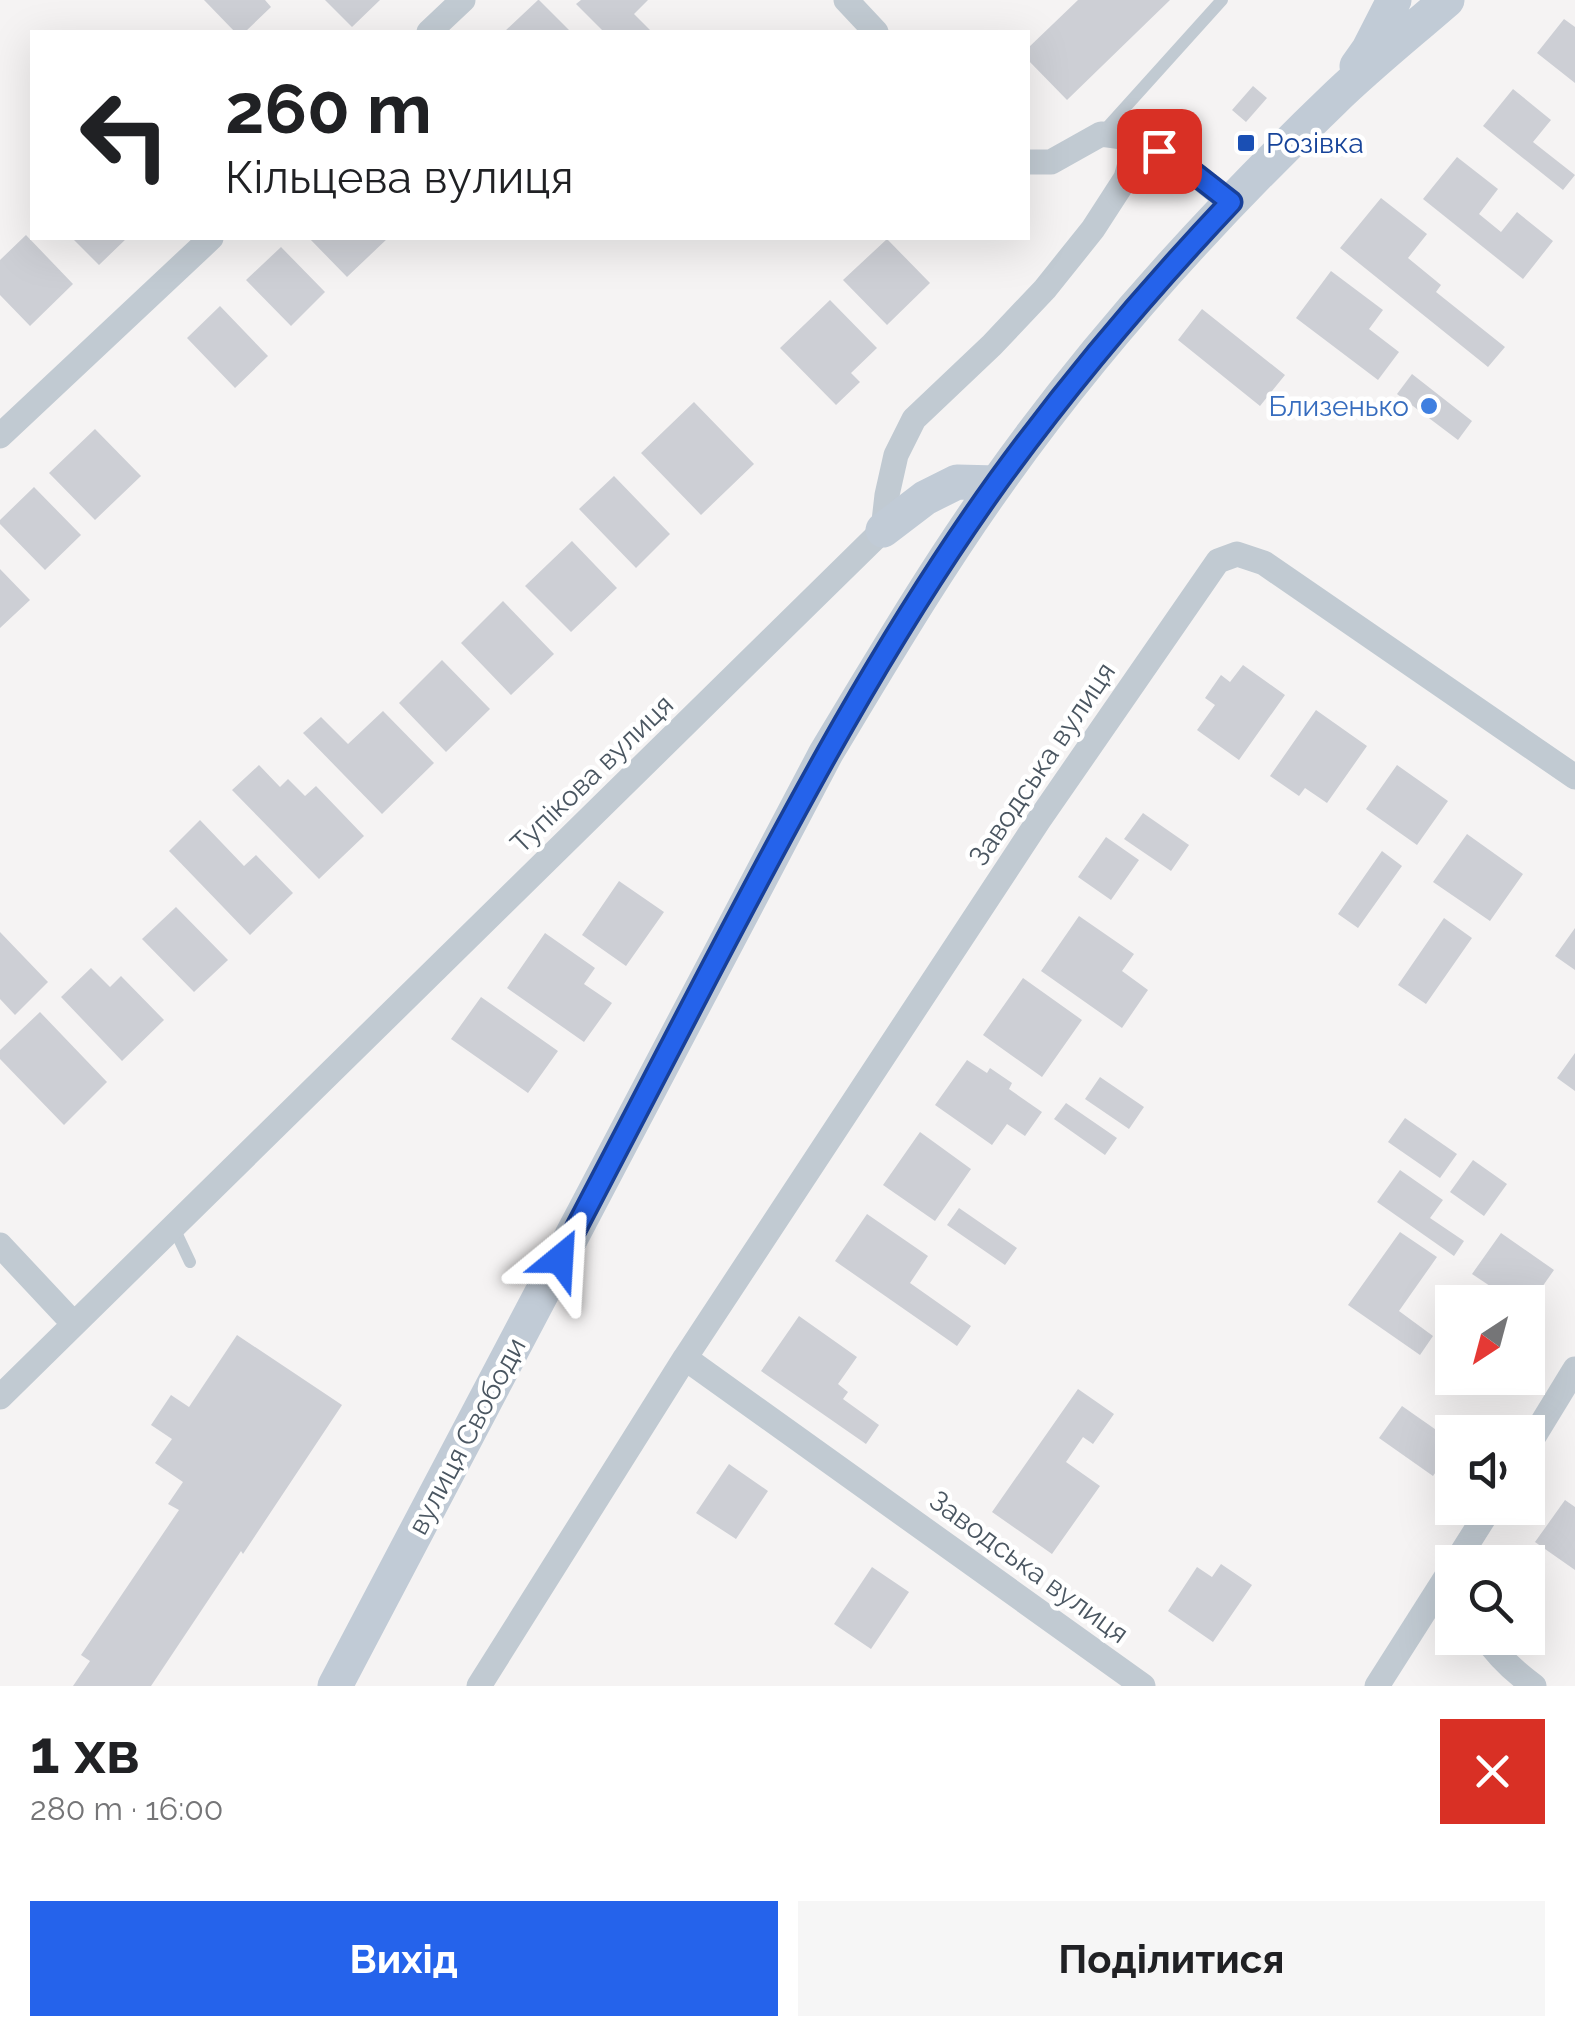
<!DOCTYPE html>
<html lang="uk">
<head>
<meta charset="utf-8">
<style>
  body { margin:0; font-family:Raleway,sans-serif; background:#f6f6f6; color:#202124; height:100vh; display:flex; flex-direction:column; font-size:38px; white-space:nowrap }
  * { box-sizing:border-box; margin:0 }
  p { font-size:32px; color:#757577 }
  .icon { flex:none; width:55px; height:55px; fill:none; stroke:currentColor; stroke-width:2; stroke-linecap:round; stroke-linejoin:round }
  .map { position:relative; height:1686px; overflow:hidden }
  .panel { display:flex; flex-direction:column; background:#fff; flex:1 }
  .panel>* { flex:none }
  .banner { position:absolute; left:30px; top:30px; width:1000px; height:210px; border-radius:0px; box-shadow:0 10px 40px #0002; background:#fff; color:#202124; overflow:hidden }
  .needle { width:65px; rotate:216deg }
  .buttons { position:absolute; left:1435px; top:1285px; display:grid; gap:20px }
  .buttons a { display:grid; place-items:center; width:110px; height:110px; border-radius:0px; background:#fff; box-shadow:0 10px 40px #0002; font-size:50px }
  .pin { position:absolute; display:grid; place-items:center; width:85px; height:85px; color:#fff; margin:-42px; border-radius:20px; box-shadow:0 5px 15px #0006 }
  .me { position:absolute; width:110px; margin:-55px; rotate:27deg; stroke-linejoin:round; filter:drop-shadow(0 0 8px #0008) }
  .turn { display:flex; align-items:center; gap:35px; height:210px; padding:0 30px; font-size:45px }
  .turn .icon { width:130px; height:130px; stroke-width:2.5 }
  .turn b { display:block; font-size:70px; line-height:85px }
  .round { display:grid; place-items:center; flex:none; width:105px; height:105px; border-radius:0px; background:#f6f6f6 }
  .overview { display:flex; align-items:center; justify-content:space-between; height:170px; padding:0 30px }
  h1 { font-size:60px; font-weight:700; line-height:75px }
  .primary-button { display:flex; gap:20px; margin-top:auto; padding:20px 30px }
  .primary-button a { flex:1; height:115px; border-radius:0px; background:#2563eb; color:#fff; font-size:40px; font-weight:700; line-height:115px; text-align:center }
  .primary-button a+a { background:#f6f6f6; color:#202124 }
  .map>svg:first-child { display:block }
  .building { fill:#cdcfd5 }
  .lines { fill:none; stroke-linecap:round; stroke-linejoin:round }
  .service { stroke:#c1cad2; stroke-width:12 }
  .minor { stroke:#c1cad2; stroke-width:25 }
  .secondary { stroke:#c1cbd6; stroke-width:35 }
  .route-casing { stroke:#184099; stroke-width:25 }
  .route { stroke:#2563eb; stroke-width:18 }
  .transit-dot { fill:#1a4fb4; stroke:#fff; stroke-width:4 }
  .shop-dot { fill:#3f7fe0; stroke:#fff; stroke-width:4 }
  .labels { text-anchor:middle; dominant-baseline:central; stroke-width:9; stroke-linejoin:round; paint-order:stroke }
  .transit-label { font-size:28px; fill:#164399; stroke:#fff; text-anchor:start }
  .shop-label { font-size:28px; fill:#366cbe; stroke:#fff; text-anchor:end }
  .street-label { font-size:28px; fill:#4a5661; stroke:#fff }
</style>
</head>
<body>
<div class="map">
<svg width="1575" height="1686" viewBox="0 0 1575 1686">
  <rect width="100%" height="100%" fill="#f5f3f3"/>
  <path class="building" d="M204,0H265L271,7L245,32H235Z
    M325,0H380L352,27Z
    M539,0L571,32H504L538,0Z
    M581,0H648L634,14L652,32H604L576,4Z
    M1078,0H1170L1067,100L1028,60V48Z
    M1564,19L1575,27V83L1537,53Z
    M1253,86L1267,98L1246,122L1232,110Z
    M1513,89L1551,120L1533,142L1575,175L1563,190L1483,126Z
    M1457,157L1498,189L1479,214L1501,232L1517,212L1553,241L1523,279L1423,199Z
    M1381,198L1427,234L1408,258L1441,285L1436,292L1505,347L1488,367L1340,248Z
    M26,235L73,284L30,326L0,295V260Z
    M72,238H127L99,265Z
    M309,238H388L347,277Z
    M887,239L930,283L887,325L843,280Z
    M281,247L325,292L291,326L246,280Z
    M1331,271L1383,310L1369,329L1399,352L1378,380L1296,318Z
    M830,300L877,348L851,373L860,382L836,405L780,348Z
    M220,306L268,356L235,388L187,338Z
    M1202,309L1285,375L1260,406L1178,340Z
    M1412,374L1472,421L1458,440L1397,394Z
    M694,402L754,464L701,515L641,453Z
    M95,429L141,476L95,520L49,473Z
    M614,476L670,534L636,568L579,509Z
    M34,487L81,535L45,570L0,524V520Z
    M572,541L617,588L571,632L525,586Z
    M0,569L30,600L0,628Z
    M503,601L554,654L511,695L461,643Z
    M442,660L490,709L446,752L399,703Z
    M1243,665L1285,695L1239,760L1197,730L1215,705L1205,698L1221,675L1230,682Z
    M1316,710L1367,746L1327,803L1305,788L1299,796L1270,776Z
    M383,711L434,763L382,814L303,733L321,717L348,744Z
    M259,765L280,787L288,779L305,796L316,786L364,836L319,879L232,790Z
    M1397,765L1448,801L1417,845L1366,809Z
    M1143,813L1189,845L1171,871L1124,839Z
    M200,820L244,866L256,855L293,893L250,935L169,851Z
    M1467,834L1523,874L1490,921L1433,882Z
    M1106,837L1139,860L1111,900L1078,877Z
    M1382,851L1402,866L1358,928L1338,914Z
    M619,881L664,912L626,966L582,935Z
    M176,907L228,960L194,992L142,939Z
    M1079,916L1134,954L1122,971L1148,990L1122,1028L1041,971Z
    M1444,918L1472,938L1426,1004L1398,985Z
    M1575,928V970L1555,956Z
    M0,932L48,982L15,1015L0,999Z
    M545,933L595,968L584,984L612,1003L584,1042L507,988Z
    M91,968L110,987L121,976L164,1020L122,1061L61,997Z
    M1023,978L1082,1020L1042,1077L983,1035Z
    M481,997L558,1051L528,1093L451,1039Z
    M40,1012L107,1082L64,1125L0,1059V1050Z
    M1575,1053V1091L1557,1078Z
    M967,1060L987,1073L990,1068L1012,1083L1009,1089L1042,1112L1025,1136L1007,1124L992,1145L935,1105Z
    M1100,1077L1144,1107L1129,1129L1085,1099Z
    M1066,1103L1117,1138L1105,1155L1054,1119Z
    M1405,1118L1457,1154L1440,1178L1388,1142Z
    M920,1132L971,1169L935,1221L883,1185Z
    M1473,1160L1507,1184L1484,1216L1450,1192Z
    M1400,1170L1443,1200L1430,1218L1464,1241L1454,1256L1377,1202Z
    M959,1208L1017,1248L1005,1265L947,1225Z
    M867,1214L928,1256L910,1283L971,1326L957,1346L835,1261Z
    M1400,1232L1437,1257L1399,1311L1433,1336L1420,1355L1348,1305Z
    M1501,1233L1554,1270L1528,1307V1302H1514L1472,1274Z
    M1452,1311V1344L1437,1333Z
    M799,1316L857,1357L838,1384L848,1392L843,1399L879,1425L866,1444L761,1371Z
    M237,1335L342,1405L243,1554L241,1551L151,1686H73L90,1661L81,1655L179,1510L168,1504L183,1482L155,1463L172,1439L151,1425L171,1395L189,1407Z
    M1078,1389L1114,1414L1093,1444L1083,1437L1066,1462L1100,1486L1052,1554L992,1512Z
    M1402,1406L1452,1441V1449L1433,1476L1379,1438Z
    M729,1464L768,1491L736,1539L696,1513Z
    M1565,1500L1575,1507V1570L1535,1542Z
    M1221,1564L1252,1585L1213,1642L1168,1611L1197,1567L1212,1577Z
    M872,1567L909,1592L871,1649L834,1624Z"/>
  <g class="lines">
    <path class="service" d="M1103,132L1222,0
      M173,1226L190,1262"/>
    <path class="minor" d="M846,0L876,32
      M429,32L463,0
      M1028,162H1051L1101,134L1137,139L1181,163L1231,203
      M0,436L211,238
      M0,1245L74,1324
      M0,1397L883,530L887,495L896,455L914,419L992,345L1045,289L1093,229L1126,178L1137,139
      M1528,1446L1575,1369
      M1456,1562L1490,1508
      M1486,1638C1498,1657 1515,1672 1534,1686
      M479,1686L685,1358
      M1143,1686L685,1358L1039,820L1218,561L1237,554L1264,563L1575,777
      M1377,1686L1452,1568"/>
    <path class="secondary" d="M1357,66L1369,49L1394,0
      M883,530L925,498L957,482L997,483
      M335,1686L826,753C881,662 935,570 997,483C1093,347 1212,216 1333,100C1369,65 1409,33 1447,0"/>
  </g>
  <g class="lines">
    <g class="route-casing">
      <path id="route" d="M560,1259C609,1165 658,1071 707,977C796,807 886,637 998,481C1069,383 1148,290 1231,202L1181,163L1159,151"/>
    </g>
    <use href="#route" class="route"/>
  </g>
  <rect class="transit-dot" x="1236" y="133" width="20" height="20" rx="5"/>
  <circle class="shop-dot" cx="1429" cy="406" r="10"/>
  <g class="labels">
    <g class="transit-label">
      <text x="1266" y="143">Розівка</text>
    </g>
    <g class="shop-label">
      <text x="1409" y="406">Близенько</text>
    </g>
    <g class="street-label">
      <text transform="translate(1042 764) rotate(-56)">Заводська вулиця</text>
      <text transform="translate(592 774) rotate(-44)">Тупікова вулиця</text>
      <text transform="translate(467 1436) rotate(-62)">вулиця Свободи</text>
      <text transform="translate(1029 1567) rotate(36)">Заводська вулиця</text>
    </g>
  </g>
</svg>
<div class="buttons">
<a><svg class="needle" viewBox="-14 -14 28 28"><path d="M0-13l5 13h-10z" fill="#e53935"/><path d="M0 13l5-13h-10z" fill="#757577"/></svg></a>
<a><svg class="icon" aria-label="sound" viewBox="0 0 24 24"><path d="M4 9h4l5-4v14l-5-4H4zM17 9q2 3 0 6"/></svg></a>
<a><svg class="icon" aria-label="search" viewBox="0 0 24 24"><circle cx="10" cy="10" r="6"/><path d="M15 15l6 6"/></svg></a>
</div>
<div class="pin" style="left:1159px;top:151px;background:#d93025"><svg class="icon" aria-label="arrive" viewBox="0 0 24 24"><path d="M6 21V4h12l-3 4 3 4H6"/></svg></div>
<svg class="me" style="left:560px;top:1259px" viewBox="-20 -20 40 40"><path d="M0-17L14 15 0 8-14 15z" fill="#2563eb" stroke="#fff" stroke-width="4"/></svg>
<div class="banner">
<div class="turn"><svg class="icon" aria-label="left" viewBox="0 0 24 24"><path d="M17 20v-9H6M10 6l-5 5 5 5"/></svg><div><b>260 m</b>Кільцева вулиця</div></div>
</div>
</div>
<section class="panel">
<div class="overview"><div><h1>1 хв</h1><p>280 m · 16:00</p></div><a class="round" style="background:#d93025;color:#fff"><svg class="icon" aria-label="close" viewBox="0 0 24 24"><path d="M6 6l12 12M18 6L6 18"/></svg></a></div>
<div class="primary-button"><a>Вихід</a><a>Поділитися</a></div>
</section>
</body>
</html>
